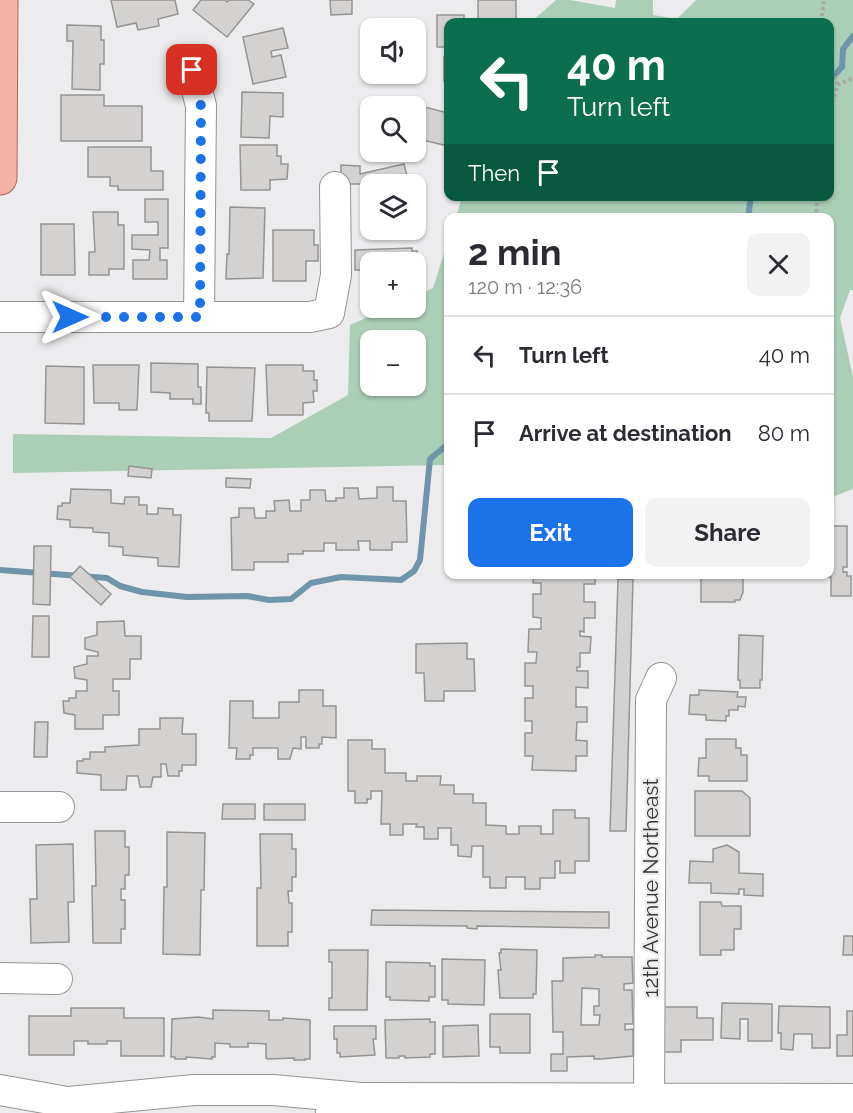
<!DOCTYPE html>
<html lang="en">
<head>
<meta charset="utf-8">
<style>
  body { margin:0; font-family:Raleway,sans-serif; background:#f2f2f3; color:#2b2b33; height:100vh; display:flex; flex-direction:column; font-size:22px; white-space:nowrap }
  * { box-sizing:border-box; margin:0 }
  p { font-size:20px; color:#7c7c81 }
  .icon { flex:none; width:33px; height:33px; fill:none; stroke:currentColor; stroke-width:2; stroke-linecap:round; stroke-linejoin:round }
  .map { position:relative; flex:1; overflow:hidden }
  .drawer { position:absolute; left:444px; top:213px; width:390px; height:366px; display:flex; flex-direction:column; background:#fff; border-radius:12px; box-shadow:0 2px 4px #0004 }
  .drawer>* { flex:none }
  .top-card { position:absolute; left:444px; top:18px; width:390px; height:183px; border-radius:12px; box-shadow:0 2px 4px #0004; background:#0b6e4f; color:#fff; overflow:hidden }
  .fabs { position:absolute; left:360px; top:18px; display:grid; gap:12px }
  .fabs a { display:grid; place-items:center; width:66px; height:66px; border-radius:12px; background:#fff; box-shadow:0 2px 4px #0004; font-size:30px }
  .pin { position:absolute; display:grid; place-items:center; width:51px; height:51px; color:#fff; margin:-26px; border-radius:12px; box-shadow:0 3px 9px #0006 }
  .me { position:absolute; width:66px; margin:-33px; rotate:90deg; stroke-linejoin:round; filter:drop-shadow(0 0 4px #0008) }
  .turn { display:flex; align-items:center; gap:21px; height:126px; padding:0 24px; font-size:27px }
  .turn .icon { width:78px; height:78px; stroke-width:2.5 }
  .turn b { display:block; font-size:42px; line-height:51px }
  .then { display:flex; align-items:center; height:57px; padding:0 24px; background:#0003; gap:12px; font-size:22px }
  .round { display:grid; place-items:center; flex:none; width:63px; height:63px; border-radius:12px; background:#f2f2f3 }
  .summary { display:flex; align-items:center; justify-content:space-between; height:102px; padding:0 24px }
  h1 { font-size:36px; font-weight:700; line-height:45px }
  .action { display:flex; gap:12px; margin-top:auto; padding:12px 24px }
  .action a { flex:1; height:69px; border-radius:12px; background:#1a73e8; color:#fff; font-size:24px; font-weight:700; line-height:69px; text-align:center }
  .action a+a { background:#f2f2f3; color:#2b2b33 }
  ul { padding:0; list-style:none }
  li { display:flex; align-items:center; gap:18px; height:78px; padding:0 24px; border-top:2px solid #e1e1e2 }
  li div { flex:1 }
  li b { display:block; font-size:22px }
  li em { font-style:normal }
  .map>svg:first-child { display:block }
  .green { fill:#abcfb6; fill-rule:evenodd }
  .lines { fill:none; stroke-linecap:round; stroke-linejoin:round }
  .stream { stroke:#6e95a9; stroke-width:6 }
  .building { fill:#d3d2d0; stroke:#959492; stroke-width:1.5; fill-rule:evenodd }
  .minor-casing { stroke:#949496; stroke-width:32 }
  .major-casing { stroke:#ac6658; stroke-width:35 }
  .path { stroke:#a9a9ab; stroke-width:4; stroke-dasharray:3 3; stroke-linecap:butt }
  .minor { stroke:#fff; stroke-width:30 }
  .major { stroke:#f4b3a6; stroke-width:33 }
  .route { stroke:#1a73e8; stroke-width:10; stroke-dasharray:0 18 }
  .labels { text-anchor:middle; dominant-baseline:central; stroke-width:4.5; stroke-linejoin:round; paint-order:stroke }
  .street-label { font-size:21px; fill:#353536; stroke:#ececee }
</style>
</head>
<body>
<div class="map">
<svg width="853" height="1113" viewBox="0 0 853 1113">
  <rect width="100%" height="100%" fill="#ececee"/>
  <path class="green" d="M556,0H570L615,8L616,0H653V15L677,19L696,0H853V290H850L840,318L853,377V489L830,498V218L456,217L462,197L830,196V22H531Z
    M448,241V465L13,473V434L271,438L348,395L350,325L389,308H416V296L433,288ZM370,340H416V386H370Z"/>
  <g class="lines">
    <path class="stream" d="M830,80L842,67L843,49L853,36
      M748,218L751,196
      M0,570L107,578L120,586L142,592L187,597L247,596L269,600L291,599L311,583L341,577L401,580L414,571L420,560L430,459L448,444"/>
  </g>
  <path class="building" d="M111,0H175L178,14L158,19L159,26L138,30L136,23L117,27Z
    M201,0H225L227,2L229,0H248L254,4L227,37L193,10Z
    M330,0H352V14L331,15Z
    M478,0H516V22H448V47H437V15H464V19H478Z
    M67,25L101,26V40H104V64H100V90L72,89L73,41H67Z
    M283,28L288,48L271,51L272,57L281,55L286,77L253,84L243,37Z
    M444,57H448V101V81H444Z
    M242,92L283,93V117L270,116L269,138L241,137Z
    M61,95H104V106H142V141H61Z
    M409,103L448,113V146L418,139L420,129L416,128V106H408Z
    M240,145H277V156H281V164H288L287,179L270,180V190H241Z
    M88,147H151V171H163V190H118V186H110V177H88Z
    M404,164L409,184H370V207L364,184H341V165L360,166V174Z
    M145,199H168V248H160V260H167V279H133V260H149L150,250L132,249V235H158V222H145Z
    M230,207L265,208L263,278L226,279L227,254H229Z
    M93,212H118V225H124V269H109V275H89V252H95Z
    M41,224H74L75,275H41Z
    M273,230H314V245H318V261H306V281H273Z
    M412,248V251H417L419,278L416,279V262H370V278V270H355V250Z
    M151,363L198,364V387H201V404H193V399H170V393L151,392Z
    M93,365H139L137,410H119V403H94Z
    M266,365H303V371H314V380H317V391H313L314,402L303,403V415H268Z
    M46,366L84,367V424L45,423Z
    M207,367L255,368L252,421H209V413H206Z
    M129,466L152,469L151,478L128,476Z
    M226,478L251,479L250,488L226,487Z
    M377,487H393V501H406L407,542H392V550H370V541H358L359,550H336V543H324V551H303V554H288V562H254V570H232L231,518L239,517V508H254L255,518H266V511H275L274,501L289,500L290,511H301V500H310V490H325L326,501H336V498H344V488H358L359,499L377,498Z
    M71,489L111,490V503L124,504L125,497H139V505H147V514H158V508L173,509V515H181L179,567L158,566V558L123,555V547L109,546V533L93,532V528L70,527V520L57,519L58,506H62V503H70Z
    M830,526H847V567H843V572H847V576H851V596H831V577H823V574H830Z
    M34,546H51L50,605L33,604Z
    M80,566L111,594L101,605L70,577Z
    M534,574H595V584H584V602H595V618H584V632L580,631V636L591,637L590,653H580V667H577V671H588V688L576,687V707H587V722H577L576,740L587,741V756H576V771L532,770L533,756H525V733H532V721H525V698H533V686H525V663H536L537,652H528L529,629H541V618L533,617V594H541V583H533Z
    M701,574H739L743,578V592L740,600H735V602H701Z
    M618,579H633L626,831H610Z
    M33,616H49V657H32Z
    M124,621L125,636H141V659H130V679H113V691H119V715H103V729H75V715L64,713L63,701H69V698H76V691H87V680L75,678L74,667L87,664V656H98V652L85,649V638L97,635V622Z
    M739,635L763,636L762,680H760V688H740V680H738Z
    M467,643V659H474L475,691H444V701H425L424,673H416V644Z
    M299,690H323V706H336V738L322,737V744H319V748H306V737H301V749L293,748L290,759H278V748H253V755H250V759H236L237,748H229L230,701H253V718H279V702H299Z
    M699,690L738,692L737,697H746L745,707L738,706V710H729V716H726V721L706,720V715L689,714L690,695H699Z
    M160,718H183L182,734H196V765H182V771H179V776H168L166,764H161V777H153L151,787H140L138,776H127L126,790H101V775L77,773V761H83V759H90V752H105V747L139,745V729H160Z
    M35,722H48L47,757H34Z
    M706,739H736V748H741V755H747V781H709V776H698L699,758H706Z
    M348,740H372V749H385V773H406V781H417V776H441L440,785H454V794H473V803H486V825L506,826V834H519V826H541V834H553V810H575V818H589V861H575V873H560V861H555V878H540V889H525V877H506V888H490V877H483V846H472L471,857L458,856V845H451V828H438V839H424V827H416L417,824H403V835H390V824H381L382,791H371V799H367V803H355V791H348Z
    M695,791H742L750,798V836H695Z
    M223,804H255V819H222Z
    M264,804H305V820H264Z
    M95,831H125V847H129V875H125V889H121V900H125V929H121V943H93L92,886H96Z
    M167,832L205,833L204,890H201L200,955L163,954L164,887H167Z
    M260,834H292V849H296V877H292V891H288L289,903H292V932H288V946H257V888H261Z
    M73,844L74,902H68L69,942L31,943L30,899H37L36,845Z
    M727,845L739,852V873L763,874V896L744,895V889H739V894L711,893V883H689L690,861L713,862V849Z
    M700,902H721L722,906H741V929H734V950H721V955H700Z
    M372,910L609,912V928L477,926V929L467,928V926L371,925Z
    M844,936H853V955H843Z
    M501,949L537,950L536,994H533V998H500L498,970H501L499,953H501Z
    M329,950H368L367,1010H329V998H332V962H329Z
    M595,955H602V957H632L633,983L624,984V990H632L633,1024H625V1030L633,1029V1056L601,1059H594V1056L567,1057V1071H551V1054H563V1032H553L552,981H563V958L595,957ZM582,988L599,989V1006H594V1015H600L599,1025H581Z
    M442,959L485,960L484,1005L448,1004V1000H442Z
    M386,962L430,963V966H435V997H429V1001L390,1000V997H386Z
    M722,1003L772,1004V1041H748V1019H740V1039L721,1038Z
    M779,1006L830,1007V1048H812V1034H794L793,1050L781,1049V1033H778Z
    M662,1007H697V1018H713V1040H681V1052H662Z
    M71,1008H124V1018H164V1056H121V1041H107V1044H88V1041H74V1055H29V1016H71Z
    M213,1010L269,1011V1020H283V1018L310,1020V1059H305V1060H294V1058L268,1059L266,1058V1044L248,1043V1047H230V1044L215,1043V1057H212V1059L186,1057V1059H175V1057H171L172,1019L198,1017L213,1019Z
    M847,1011H853V1056H837V1035H847Z
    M490,1014H530V1053H500V1047H490Z
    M430,1019V1022H435V1054H430V1057L405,1058V1056H399V1058H386L385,1020Z
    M478,1025L479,1056L443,1057V1026Z
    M334,1026H376V1039H373L375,1055L340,1057V1053H337V1039H334Z"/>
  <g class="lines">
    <g class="minor-casing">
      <path id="minor" d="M192,70L201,106L199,317
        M0,317H310L329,313L336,275L335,187
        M0,807H59
        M0,978L57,979
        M0,1090L89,1106
        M649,1100L651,700L661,678
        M69,1102L194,1090H273L361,1098
        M331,1113L364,1098L853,1099"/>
    </g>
    <g class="major-casing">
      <path id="major" d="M0,178L1,0"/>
    </g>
    <path class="path" d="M821,22L824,0
      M830,65L838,85
      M830,108L838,85L853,78
      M816,218L817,196"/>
    <use href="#minor" class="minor"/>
    <use href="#major" class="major"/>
  </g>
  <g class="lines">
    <path class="route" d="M70,317H200L201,106L192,70"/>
  </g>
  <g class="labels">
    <g class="street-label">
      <text transform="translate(650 888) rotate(-90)">12th Avenue Northeast</text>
    </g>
  </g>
</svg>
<div class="fabs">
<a><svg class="icon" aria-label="sound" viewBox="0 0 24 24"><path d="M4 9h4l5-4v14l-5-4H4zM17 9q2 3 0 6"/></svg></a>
<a><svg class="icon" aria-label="search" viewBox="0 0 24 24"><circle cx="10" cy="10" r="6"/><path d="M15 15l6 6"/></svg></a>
<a><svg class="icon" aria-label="layers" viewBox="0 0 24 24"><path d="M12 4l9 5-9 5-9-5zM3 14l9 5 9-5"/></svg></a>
<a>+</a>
<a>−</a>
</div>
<div class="pin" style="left:192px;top:70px;background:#d93025"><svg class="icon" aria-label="arrive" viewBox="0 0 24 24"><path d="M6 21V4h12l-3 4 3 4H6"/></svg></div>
<svg class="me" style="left:70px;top:317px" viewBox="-20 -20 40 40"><path d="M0-17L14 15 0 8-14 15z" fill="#1a73e8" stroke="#fff" stroke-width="4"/></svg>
<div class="top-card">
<div class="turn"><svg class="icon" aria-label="left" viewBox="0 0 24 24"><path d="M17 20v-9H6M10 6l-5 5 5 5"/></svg><div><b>40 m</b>Turn left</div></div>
<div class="then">Then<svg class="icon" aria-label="arrive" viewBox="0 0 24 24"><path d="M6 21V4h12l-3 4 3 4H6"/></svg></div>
</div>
<section class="drawer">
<div class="summary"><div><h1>2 min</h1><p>120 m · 12:36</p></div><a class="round"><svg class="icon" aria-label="close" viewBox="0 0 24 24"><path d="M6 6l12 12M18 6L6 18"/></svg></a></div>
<ul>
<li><svg class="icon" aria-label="left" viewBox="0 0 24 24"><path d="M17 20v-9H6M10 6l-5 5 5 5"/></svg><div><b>Turn left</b></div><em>40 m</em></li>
<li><svg class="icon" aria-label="arrive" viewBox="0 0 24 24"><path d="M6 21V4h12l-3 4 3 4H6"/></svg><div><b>Arrive at destination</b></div><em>80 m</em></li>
</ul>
<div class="action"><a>Exit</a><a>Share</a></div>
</section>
</div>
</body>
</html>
